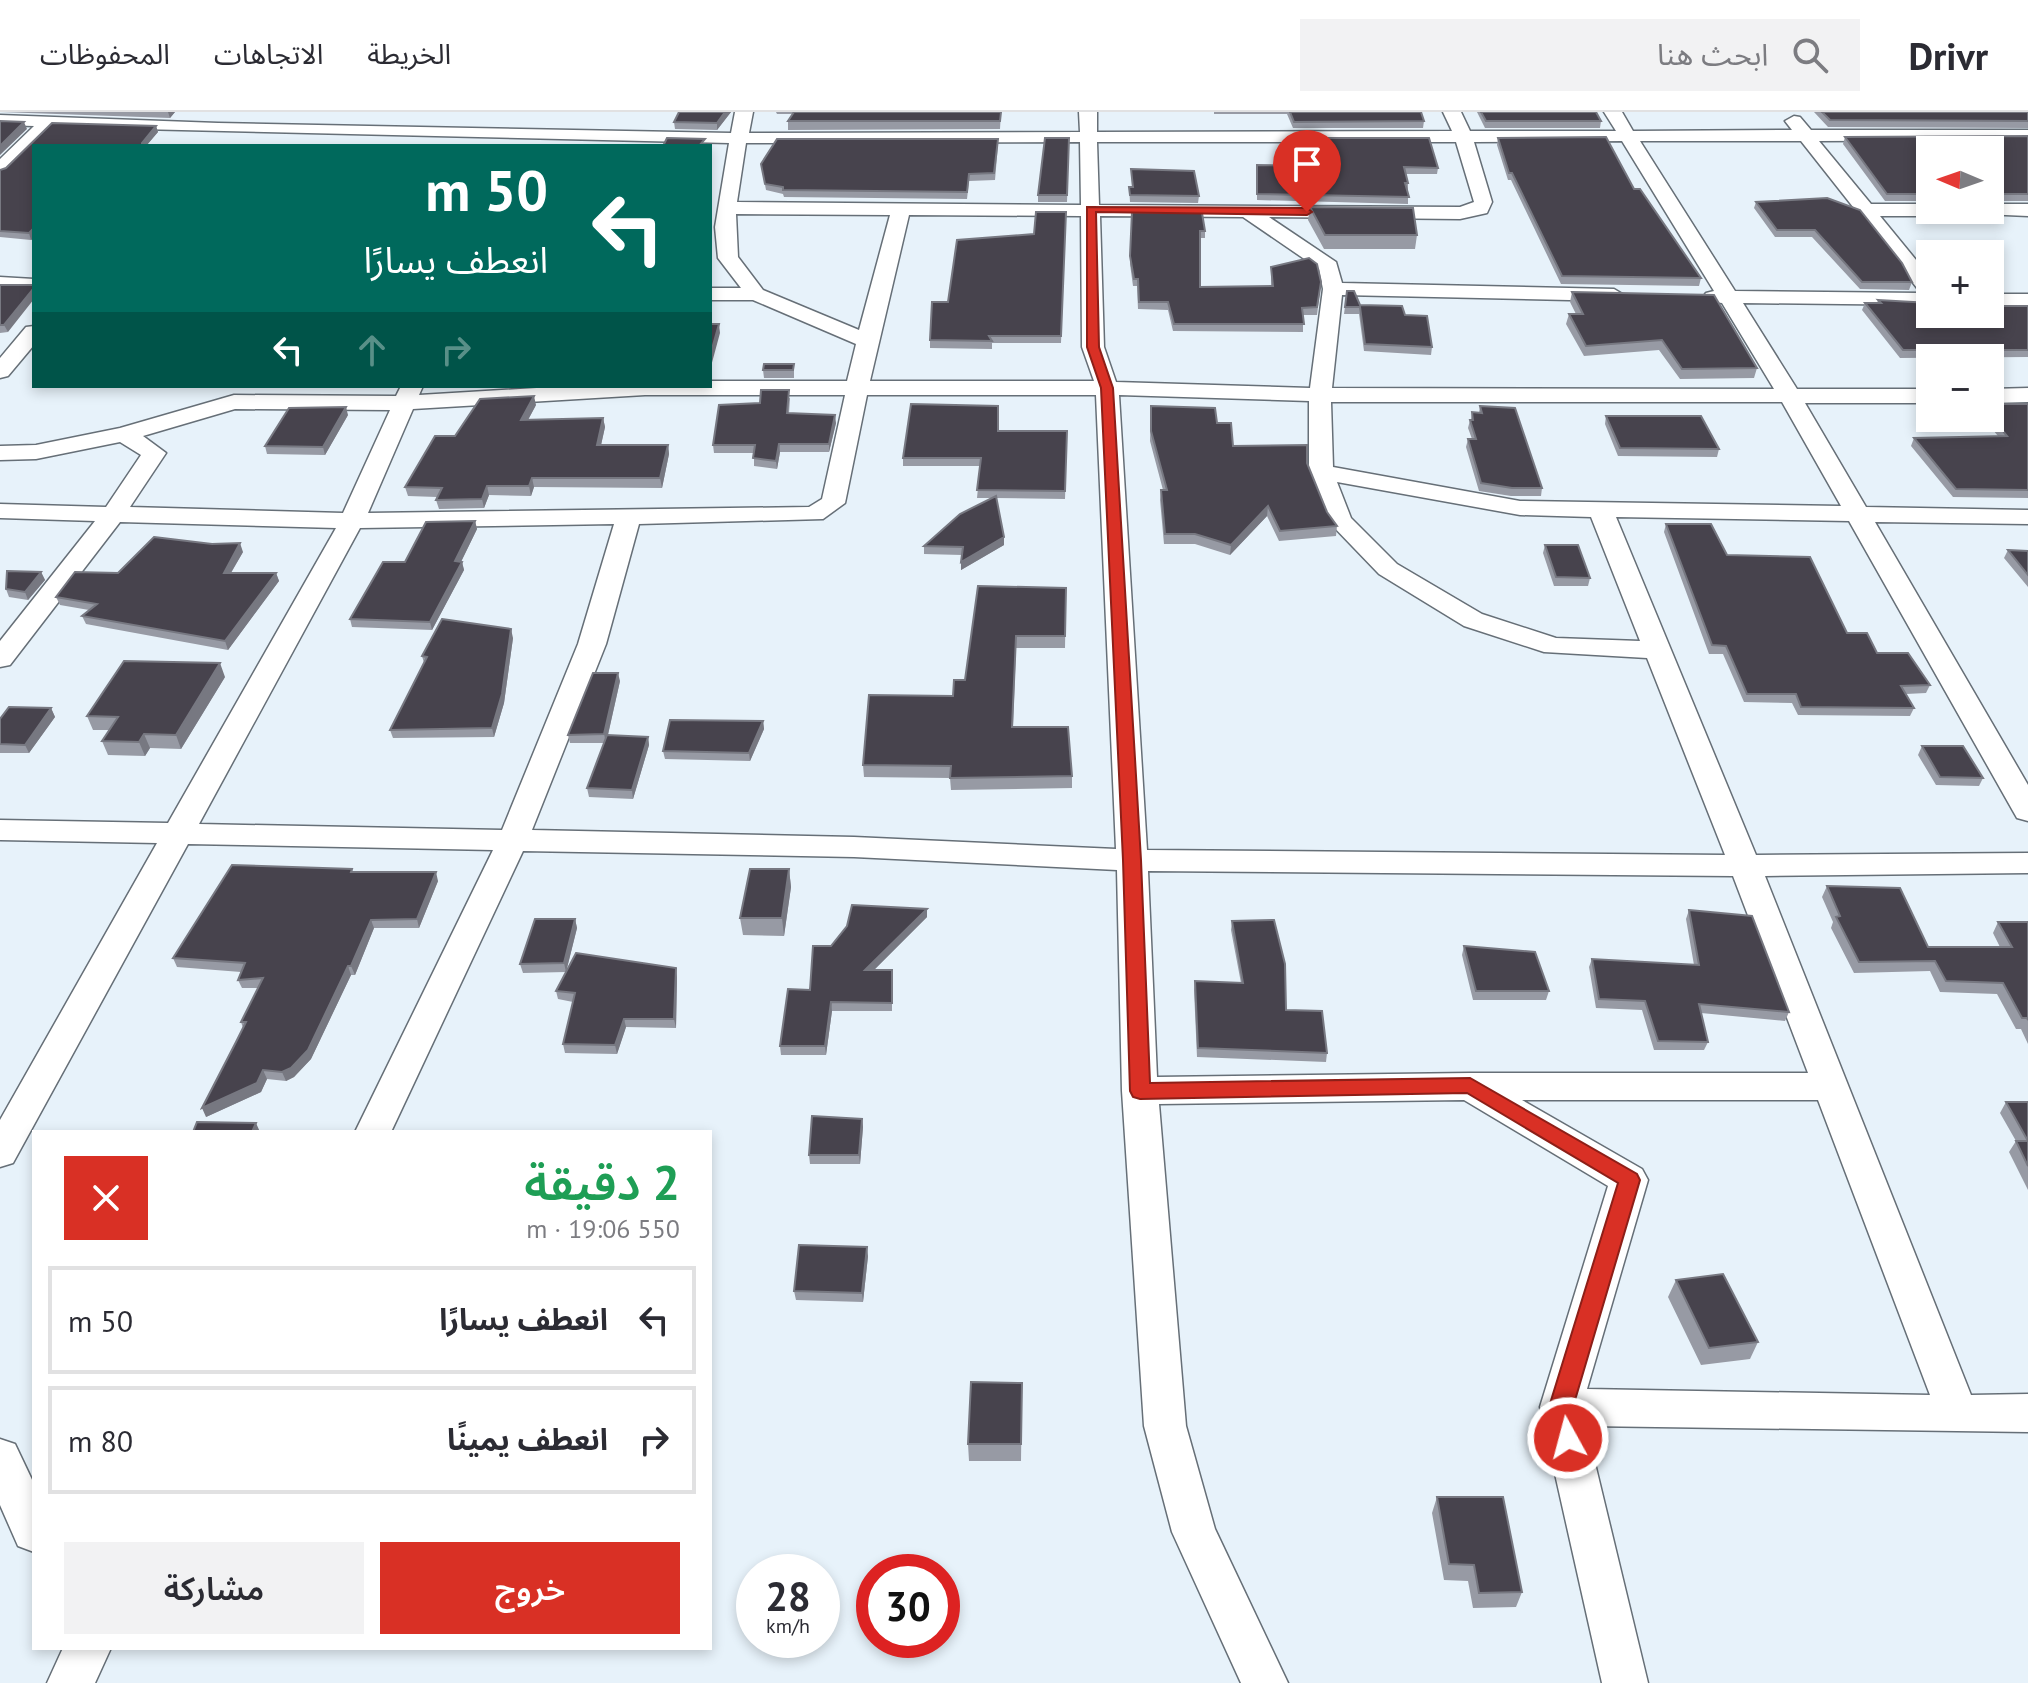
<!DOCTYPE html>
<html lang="ar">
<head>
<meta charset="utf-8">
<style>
  body { margin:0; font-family:"PT Sans","Noto Sans Arabic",sans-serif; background:#f2f2f3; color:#2b2b33; direction:rtl; height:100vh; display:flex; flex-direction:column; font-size:30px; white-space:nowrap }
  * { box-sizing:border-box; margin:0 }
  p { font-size:26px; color:#7c7c81 }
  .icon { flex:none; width:44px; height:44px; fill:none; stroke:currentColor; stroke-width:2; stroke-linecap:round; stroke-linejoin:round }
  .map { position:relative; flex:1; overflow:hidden; direction:ltr }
  .side { position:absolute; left:32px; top:1018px; width:680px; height:520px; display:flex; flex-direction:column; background:#fff; border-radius:0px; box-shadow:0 4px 12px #0003; direction:rtl }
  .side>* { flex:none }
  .top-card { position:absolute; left:32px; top:32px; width:680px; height:244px; border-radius:0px; box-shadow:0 4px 12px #0003; direction:rtl; background:#00695c; color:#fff; overflow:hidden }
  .needle { width:52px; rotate:272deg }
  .tools { position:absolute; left:1916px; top:24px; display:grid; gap:16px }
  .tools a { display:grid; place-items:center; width:88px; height:88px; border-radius:0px; background:#fff; box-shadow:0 4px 12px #0003; font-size:40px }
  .speed { position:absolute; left:736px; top:1442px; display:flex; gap:16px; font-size:40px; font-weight:700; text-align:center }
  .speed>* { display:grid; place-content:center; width:104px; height:104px; border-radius:50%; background:#fff; box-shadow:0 4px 12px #0003; line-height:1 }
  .speed small { font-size:20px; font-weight:400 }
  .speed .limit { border:12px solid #d22; background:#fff; color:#111 }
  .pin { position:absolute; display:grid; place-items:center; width:68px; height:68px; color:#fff; margin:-82px -34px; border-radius:50% 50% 50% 0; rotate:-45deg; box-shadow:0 0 8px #0007 }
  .pin .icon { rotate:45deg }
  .me { position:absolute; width:88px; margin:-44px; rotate:353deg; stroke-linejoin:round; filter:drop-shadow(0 0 6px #0008) }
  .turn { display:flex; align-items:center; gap:28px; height:168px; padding:0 32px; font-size:36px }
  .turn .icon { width:104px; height:104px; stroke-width:2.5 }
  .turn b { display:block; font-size:56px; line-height:68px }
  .lanes { display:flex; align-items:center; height:76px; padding:0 32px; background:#0003; justify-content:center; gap:40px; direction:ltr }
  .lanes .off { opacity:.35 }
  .round { display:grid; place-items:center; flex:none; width:84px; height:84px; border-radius:0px; background:#f2f2f3 }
  .head { display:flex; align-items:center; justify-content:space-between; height:136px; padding:0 32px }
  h1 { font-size:48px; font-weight:600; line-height:60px; color:#1e9e55 }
  .cta { display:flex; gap:16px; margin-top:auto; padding:16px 32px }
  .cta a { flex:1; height:92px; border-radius:0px; background:#d93025; color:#fff; font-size:32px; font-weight:600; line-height:92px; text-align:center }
  .cta a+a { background:#f2f2f3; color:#2b2b33 }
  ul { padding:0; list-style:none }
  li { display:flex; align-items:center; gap:24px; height:108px; margin:0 16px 12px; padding:0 16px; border:4px solid #e1e1e2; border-radius:0px }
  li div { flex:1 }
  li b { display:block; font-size:30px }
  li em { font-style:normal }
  header { display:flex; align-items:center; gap:48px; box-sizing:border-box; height:112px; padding:0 40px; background:#fff; border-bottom:2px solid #e1e1e2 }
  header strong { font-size:38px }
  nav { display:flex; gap:44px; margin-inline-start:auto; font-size:28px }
  .search { width:560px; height:72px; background:#f2f2f3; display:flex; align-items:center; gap:20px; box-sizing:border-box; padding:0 28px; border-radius:0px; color:#7c7c81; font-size:30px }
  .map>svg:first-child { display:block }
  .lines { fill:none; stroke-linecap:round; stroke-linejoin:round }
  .minor-casing { stroke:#666f77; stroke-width:3 }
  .minor { fill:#fff; fill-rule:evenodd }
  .wall { fill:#979aa4 }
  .shaded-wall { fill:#777881 }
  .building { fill:#47434d; stroke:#777881; stroke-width:2 }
  .route { fill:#d93025; stroke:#8d1f18; stroke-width:2 }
</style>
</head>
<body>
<header>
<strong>Drivr</strong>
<div class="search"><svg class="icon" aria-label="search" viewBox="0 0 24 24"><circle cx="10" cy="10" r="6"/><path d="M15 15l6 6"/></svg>ابحث هنا</div>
<nav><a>الخريطة</a><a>الاتجاهات</a><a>المحفوظات</a></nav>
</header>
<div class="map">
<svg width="2028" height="1571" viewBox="0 0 2028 1571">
  <rect width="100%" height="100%" fill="#e7f2fa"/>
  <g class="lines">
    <g class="minor-casing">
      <path id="minor" d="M735,0H753L749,21L1080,20L1079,0H1097V20L1452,19L1443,0H1461L1470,19H1616L1604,0H1622L1633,19L1792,18L1785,9L1794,4L1800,5L1811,18H2028V28L1819,29L1871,92H1930V98H1939L1930,104H1880L1930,165V193L1743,191L1797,277H1930V291H1805L1866,395L2028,398V412L1875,410L2028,673V709L2017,706L2013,699L1849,409L1616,405L1756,743L2028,741V761L1765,764L1971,1283L2028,1282V1320L1586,1314L1648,1571H1602L1540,1295L1608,1074L1464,988L1159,992L1186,1314L1215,1417L1288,1571H1241L1172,1420L1144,1314L1122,979L1117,758L854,745L523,739L391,1020H355L493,738L188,732L13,1051L0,1055V1008L157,731L0,728V708L168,711L336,416L120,410L10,553L0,555V529L95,409L0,406V392L106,395L141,343L120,330L36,347L0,348V334L36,333L120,316L234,283L396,284L401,274H423L419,283L569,274H710V269H847L856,232L753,188H710V176H741L718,146L715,115L729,31L53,15L6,61L0,62V47L34,14L0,13V3L218,11L731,21ZM1622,29L1714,179L1706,181L1703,185L1706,189L1722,191L1774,277L1332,276L1342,183L1614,189L1624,183L1614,177L1342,171L1336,150L1269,105L1460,107L1487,101L1492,90L1474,30ZM1640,29H1801L1921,181L1735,179ZM1080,30L1081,93L737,90L746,31ZM1097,30H1456L1474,90L1460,95L1099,93ZM736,102L890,103L859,218L763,178L738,145ZM909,103L1081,104L1082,235L1094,269H870ZM1100,104L1243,105L1319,157L1323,177L1310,276L1116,270L1104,235ZM645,283H845L822,387L809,395L368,401L413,297ZM867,283H1096L1116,737L854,725L532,718L606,532L639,412L823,407L845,391ZM1119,283L1309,289V360L1328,409L1379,462L1464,514L1544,540L1647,546L1725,743L1147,738ZM1331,290H1782L1841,394L1520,389L1333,355ZM235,297L390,298L343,401L130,395L166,341L143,324ZM1337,370L1520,403L1591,405L1640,529L1556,526L1482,502L1397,452L1351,406ZM614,412L578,532L502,718L199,712L360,416ZM1148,759L1733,764L1808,961H1470L1157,965ZM1522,988H1818L1930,1283L1587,1277L1648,1068L1642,1057Z
        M1990,92H2028V104L1983,102L1981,98H1990Z
        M0,165L34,167V179L0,177Z
        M1990,182H2028V194H1990Z
        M34,214V233L8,264L0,266V246L26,215Z
        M2028,276V290L1990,291V277Z
        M0,1327L15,1332L34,1372V1440L18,1434L0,1393Z
        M63,1536H111L95,1571H47Z"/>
    </g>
    <use href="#minor" class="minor"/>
  </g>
  <path class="wall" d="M0,0H175L170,6Z
    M679,0H731L717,18L675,17L674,10Z
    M776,0H1001L1000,17L788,18V9L793,2H777Z
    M1214,0H1421L1424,9L1423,16H1293L1287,2H1214Z
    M1477,0H1596L1601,9L1600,16H1485Z
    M1814,0H2028V16L1828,15Z
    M52,11L156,14L158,20L146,34H34V126L31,128L0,125V58L6,56Z
    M2028,24V89H1990V38H1930V89H1885L1843,32L1845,25Z
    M1069,26L1067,90H1038V83Z
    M1300,26L1438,56L1437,62H1406L1408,71V92L1257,88V53L1309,54L1300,33Z
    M1498,26L1634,77L1701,166L1699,174L1561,172L1511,68H1508L1497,33Z
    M998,33L995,68L969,69L967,87L784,85L783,82L766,78L761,52Z
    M1131,57L1199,84L1198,91L1130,90L1129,75H1132Z
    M1827,86L1912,170L1909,178L1860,177L1812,125H1775L1754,96L1756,90Z
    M1310,95L1417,123L1415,137H1324L1308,108Z
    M1066,100L1061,231H992V237L930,236V228L948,190L1034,122Z
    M1132,100L1205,119V126H1200V175L1271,174V155L1321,170L1317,203H1303V220L1173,219L1168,198L1138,197L1137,174H1133L1130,152Z
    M0,173L8,220L0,221Z
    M1347,179L1360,193L1405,203L1432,235L1431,243L1364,239L1359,202H1344Z
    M1572,180L1757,256L1754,266L1680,267L1659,238L1584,244L1566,212L1569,202H1576L1570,190Z
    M1878,188L1930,202L2028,194V245L1900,246L1862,198L1865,191H1877Z
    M794,252V266H764L763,258Z
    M790,286L789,301L836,311L829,340H780L777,357L754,354V341H714L713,333L760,291Z
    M1990,292H2028V386L1953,385L1911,334L1914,326L1998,324L1983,306H1990Z
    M536,293L528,308L603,306L605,315L601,333H668L669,342L662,376L534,375L531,384L489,383L484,396L439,397L436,388L437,385L408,384L405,375L455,324Z
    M1151,294L1217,311L1233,334L1307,351L1327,400L1337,414L1336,424L1279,429L1267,404L1230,443L1195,432H1164L1160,388L1161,378H1163L1150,329Z
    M1480,294L1542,376L1541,384H1511L1479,379L1466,335L1468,327H1472L1468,316L1470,308H1471L1472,300L1479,301Z
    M348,303L325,343L267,342L265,334Z
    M1606,304L1719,337L1717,345L1618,344L1605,312Z
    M998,319H1067L1065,387L996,386L1004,425V433L961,458L962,443L924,442V434L993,386H977L980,354H903V346Z
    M475,409L477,417L461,450H462L464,458L432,518L352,515L350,507L405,450Z
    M1666,412L1727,443L1877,541L1930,573L1926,581L1906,582L1914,596L1910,604L1798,603L1792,591L1744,590L1723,542H1709L1664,420Z
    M1545,433L1590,466L1588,474H1554L1543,441Z
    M2008,438L2028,439V475L2004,446Z
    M243,440L231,461H276L279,469L228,538L86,512L82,504L89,498L60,493L56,485L118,461Z
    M41,460L45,468L28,488L9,485L6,477Z
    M1066,476L1065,536H1016L1013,615L1072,664V676L951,678L950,666L864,665L863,653L953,584L965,568Z
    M513,526L504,591L494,625L393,626L390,618L424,551L422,544Z
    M225,565L181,637L150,636L145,644L108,643L102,629L109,618H93L87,604Z
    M620,569L608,623L648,625L649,633L633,687L589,685L587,676L604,631H570L568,623Z
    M51,596L55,605L29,641H0V607Z
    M763,609L764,617L750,649L665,647L663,639Z
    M1922,634L1983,666L1979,674L1936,673L1918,643Z
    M352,757L353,760L438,769L419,816H374L355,863H351L311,947L294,965L286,969L267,967L261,980L206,1005L243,916L241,910L259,876H242L238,868L241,860L177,855L173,846Z
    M789,757L791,775L784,824L743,823L740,806Z
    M1827,774L1928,835H2000L1993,821L1998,810H2028V932L2021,917H2016L1997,882L1940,880L1930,859L1854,861L1831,816L1833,810L1822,785Z
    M927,797V805L874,858H892V899H832L826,943H781L780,934L831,834Z
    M1689,798L1789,900L1785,909L1701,901L1708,930L1704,938H1654L1642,898L1596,896L1589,855L1592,847L1694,853L1686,807Z
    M575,807L577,816L566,860L523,861L520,852Z
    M1232,809L1286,898L1327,941L1326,950L1197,945L1194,878L1195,869L1241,871L1231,818Z
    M1464,834L1549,879L1546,888H1473L1462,843Z
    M677,865L676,916L626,915L617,942L565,941L563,932L573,890L558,887L556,879Z
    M2006,990H2028V1078L2009,1040L2016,1029L2000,1001Z
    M862,1007L863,1015L860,1052H810L809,1043Z
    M868,1144L863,1190L796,1188L794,1179Z
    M1676,1168L1758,1230L1750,1247L1701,1253L1668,1185Z
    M1022,1271L1021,1349H969L968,1332Z
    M1437,1385L1522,1480L1516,1495L1473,1496L1468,1469L1444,1468L1432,1401Z"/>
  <path class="shaded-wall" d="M168,0H175L170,6Z
    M725,0H731L717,18V11Z
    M24,10L27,17L0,43V34Z
    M156,14L158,20L146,34H142V31Z
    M34,116V126L31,128L29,121Z
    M34,176V187L8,220L4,213Z
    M719,212L720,221L710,258V244Z
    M534,284L536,293L523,317L521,308Z
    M346,295L348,303L325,343L323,335Z
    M835,303L836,311L829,340V332Z
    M603,306L605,315L599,342L597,333Z
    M779,332L780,340L777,357L776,349Z
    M668,333L669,342L662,376L660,366Z
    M532,366L534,375L531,384L529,374Z
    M487,374L489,383L484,396L482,387Z
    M1268,394L1267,404L1230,443L1231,433Z
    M475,409L477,417L457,458L455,449Z
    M1004,425V433L961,458V450Z
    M240,431L243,440L226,469L224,461Z
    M462,450L464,458L432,518L430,510Z
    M41,460L45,468L28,488L25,480Z
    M276,461L279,469L228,538L225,529Z
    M511,517L513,526L504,591L494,625L492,616Z
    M220,551L225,565L181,637L176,623Z
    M618,561L620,569L606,631L604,622Z
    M51,596L55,605L29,641L25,633Z
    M763,609L764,617L750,649L749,641Z
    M144,622L150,636L145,644L139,630Z
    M648,625L649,633L633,687L632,678Z
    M789,757L791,775L784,824L782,806Z
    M436,760L438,769L419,816L417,807Z
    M927,797V805L865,867V858Z
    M575,807L577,816L566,860L564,851Z
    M371,808L374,816L355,863L351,854Z
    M348,854L351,863L311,947L294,965L286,969L282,960Z
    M676,856L677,865L676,916L674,907Z
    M831,890L832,899L826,943L825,934Z
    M624,907L626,915L617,942L615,933Z
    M263,958L267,967L261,980L206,1005L202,996Z
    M862,1007L863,1015L860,1052L859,1043Z
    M256,1011L260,1020H252Z
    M867,1135L868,1144L863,1190L862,1181Z"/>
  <path class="building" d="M679,0H725L717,11L674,10Z
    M794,0H1001L1000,9H788Z
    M1290,0H1421L1424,9L1294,10Z
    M1481,0H1596L1601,9H1486Z
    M1822,0H2028V9L1830,8Z
    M0,9L24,10L0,34Z
    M52,11L156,14L142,31V34H34V116L29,121L0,119V58L6,56Z
    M2028,24V82H1993L1990,86V38H1930V82H1887L1845,25Z
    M1606,25L1634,77H1640L1701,166L1562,164L1512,61H1509L1498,26Z
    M667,26L705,27L699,34H663Z
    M1045,26H1069L1067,83H1038Z
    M1300,26H1429L1438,56L1404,55L1408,71H1405L1409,85L1257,82V53L1312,54Z
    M777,27H998L994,61L969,62L967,80L783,78V75L765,72L761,52Z
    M1131,57L1194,59L1199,84L1130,83L1129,75H1133Z
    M1827,86L1860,98L1902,151L1912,170H1862L1815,118H1777L1756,90Z
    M1310,95L1413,96L1417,123H1325Z
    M1036,100H1066L1061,224H989L992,229L930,228L932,190H948L957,128L1034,122Z
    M1132,100L1202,101L1205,119H1200V175L1273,174L1271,155L1309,146L1317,152L1321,170L1317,195L1302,196L1304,212H1174L1168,190H1139L1138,167H1134L1130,144Z
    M0,173H34V176L4,213H0Z
    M1347,179H1354L1360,193L1402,194L1405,203L1427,204L1432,235L1365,232L1360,195H1345Z
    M1572,180L1714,183L1757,256L1682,257L1662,228L1586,234L1569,202H1583Z
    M1878,188L1930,191V202H1990V194H2028V238H1903L1865,191H1881Z
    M710,212H719L710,244Z
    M764,252H794L793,258H763Z
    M761,278H789L787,301L835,303L829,332H779L776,349L753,346L755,333H713L719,293L760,291Z
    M534,284L521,308L603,306L597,333H668L660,366H532L529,374H487L482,387L436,388L442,376L405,375L435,324H455L480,287Z
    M911,292L998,294V319H1067L1065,379L977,378L981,346H903Z
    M1990,292H2028V378L1956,377L1914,326L2007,324L1990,303Z
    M1151,294L1215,296L1217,311H1231L1233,334L1307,333V351L1327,400L1337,414L1280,419L1268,394L1231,433L1195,422H1165L1161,378H1167L1151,319Z
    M1480,294L1515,296L1542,376H1512L1481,371L1468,327H1476L1470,308H1473L1472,300L1482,301Z
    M346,295L323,335L265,334L289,296Z
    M1606,304H1701L1719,337L1620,336Z
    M996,384L1004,425L961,450L963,435L924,434L960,402Z
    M475,409L455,449L462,450L430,510L350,507L383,450H405L426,410Z
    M1666,412H1711L1727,443L1810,445L1847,521H1867L1877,541H1908L1930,573L1901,574L1914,596L1801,595L1796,582H1747L1726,534L1712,533Z
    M154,425L212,432L240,431L224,461H276L225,529L82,504L97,492L56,485L75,460L118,461Z
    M1545,433H1578L1590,466L1556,465Z
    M2008,438L2028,439V463Z
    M7,459L41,460L25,480L6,477Z
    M978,474L1066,476L1065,524H1016L1012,615H1068L1072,664L950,666L951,654L863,653L869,583L953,584L954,568H965Z
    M442,507L511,517L502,582L492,616L390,618L427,545L422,544Z
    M124,549L220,551L176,623L144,622L139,630L102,629L118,605L87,604Z
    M593,561H618L604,622L568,623Z
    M9,595L51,596L25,633L0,632V607Z
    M670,608L763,609L749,641L663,639Z
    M607,623L648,625L632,678L587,676Z
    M1922,634H1963L1983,666L1940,665Z
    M232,753L352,757L351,760H436L417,807L371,808L351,854H348L308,938L291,956L282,960L263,958L257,971L202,996L236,930L246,910H241L263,866L238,868L245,851L173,846Z
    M750,757H789L782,806H740Z
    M1827,774L1900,776L1928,835H2012L1998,810H2028V908L2027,906H2022L2003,871L1946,869L1935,849L1859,850L1836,805L1840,804Z
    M852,793L927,797L865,858H892V891L831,890L825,934H780L788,877L810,878L813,834H831L847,814Z
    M1689,798L1752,804L1789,900L1699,892L1708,930L1658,929L1645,889L1599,887L1592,847L1699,853Z
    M535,807H575L564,851L520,852Z
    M1274,808L1285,852L1286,898L1322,899L1327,941L1198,936L1195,869L1243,871L1232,809Z
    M1464,834L1535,840L1549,879H1476Z
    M576,841L676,856L674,907H624L615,933L563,932L575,881L556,879Z
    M2006,990H2028V1054L2016,1029H2028Z
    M812,1004L862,1007L859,1043H809Z
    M197,1010L256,1011L252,1020H193Z
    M799,1133L867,1135L862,1181L794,1179Z
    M1723,1162L1758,1230L1709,1236L1676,1168Z
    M971,1270L1022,1271L1021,1332H968Z
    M1437,1385H1503L1522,1480L1479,1481L1474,1453L1449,1452Z"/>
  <path class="route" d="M1087,95L1307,96L1312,100L1307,103L1096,100L1099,235L1113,276L1141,748L1150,971L1470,966L1637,1062L1640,1068L1573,1295L1580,1326L1577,1333L1568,1337L1559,1333L1549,1295L1618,1071L1467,981L1140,987L1133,985L1130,979L1123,748L1101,276L1087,235Z"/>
</svg>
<div class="tools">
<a><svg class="needle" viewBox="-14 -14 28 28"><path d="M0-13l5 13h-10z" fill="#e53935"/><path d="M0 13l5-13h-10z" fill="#7c7c81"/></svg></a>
<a>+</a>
<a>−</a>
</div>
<div class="speed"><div>28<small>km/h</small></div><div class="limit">30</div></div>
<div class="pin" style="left:1307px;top:100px;background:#d93025"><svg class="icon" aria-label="arrive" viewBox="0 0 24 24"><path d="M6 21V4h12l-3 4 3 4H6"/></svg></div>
<svg class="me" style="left:1568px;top:1326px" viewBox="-20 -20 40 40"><circle r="17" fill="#d93025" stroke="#fff" stroke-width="3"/><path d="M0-11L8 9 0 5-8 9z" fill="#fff"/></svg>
<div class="top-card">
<div class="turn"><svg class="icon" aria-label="left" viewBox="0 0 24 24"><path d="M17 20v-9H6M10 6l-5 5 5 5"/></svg><div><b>50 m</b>انعطف يسارًا</div></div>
<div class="lanes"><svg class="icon" aria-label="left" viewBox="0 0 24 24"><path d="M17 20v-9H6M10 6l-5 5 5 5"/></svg><svg class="icon off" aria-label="ahead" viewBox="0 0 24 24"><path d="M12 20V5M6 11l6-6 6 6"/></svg><svg class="icon off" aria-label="right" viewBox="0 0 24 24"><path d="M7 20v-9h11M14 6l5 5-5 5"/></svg></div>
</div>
<section class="side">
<div class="head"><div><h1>2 دقيقة</h1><p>550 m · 19:06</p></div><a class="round" style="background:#d93025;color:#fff"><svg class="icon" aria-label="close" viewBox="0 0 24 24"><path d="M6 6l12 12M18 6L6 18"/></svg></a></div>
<ul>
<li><svg class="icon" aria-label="left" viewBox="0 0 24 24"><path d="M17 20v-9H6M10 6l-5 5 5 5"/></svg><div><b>انعطف يسارًا</b></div><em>50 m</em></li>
<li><svg class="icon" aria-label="right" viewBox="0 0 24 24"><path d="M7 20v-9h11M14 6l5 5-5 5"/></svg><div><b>انعطف يمينًا</b></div><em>80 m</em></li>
</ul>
<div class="cta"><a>خروج</a><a>مشاركة</a></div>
</section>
</div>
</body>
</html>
